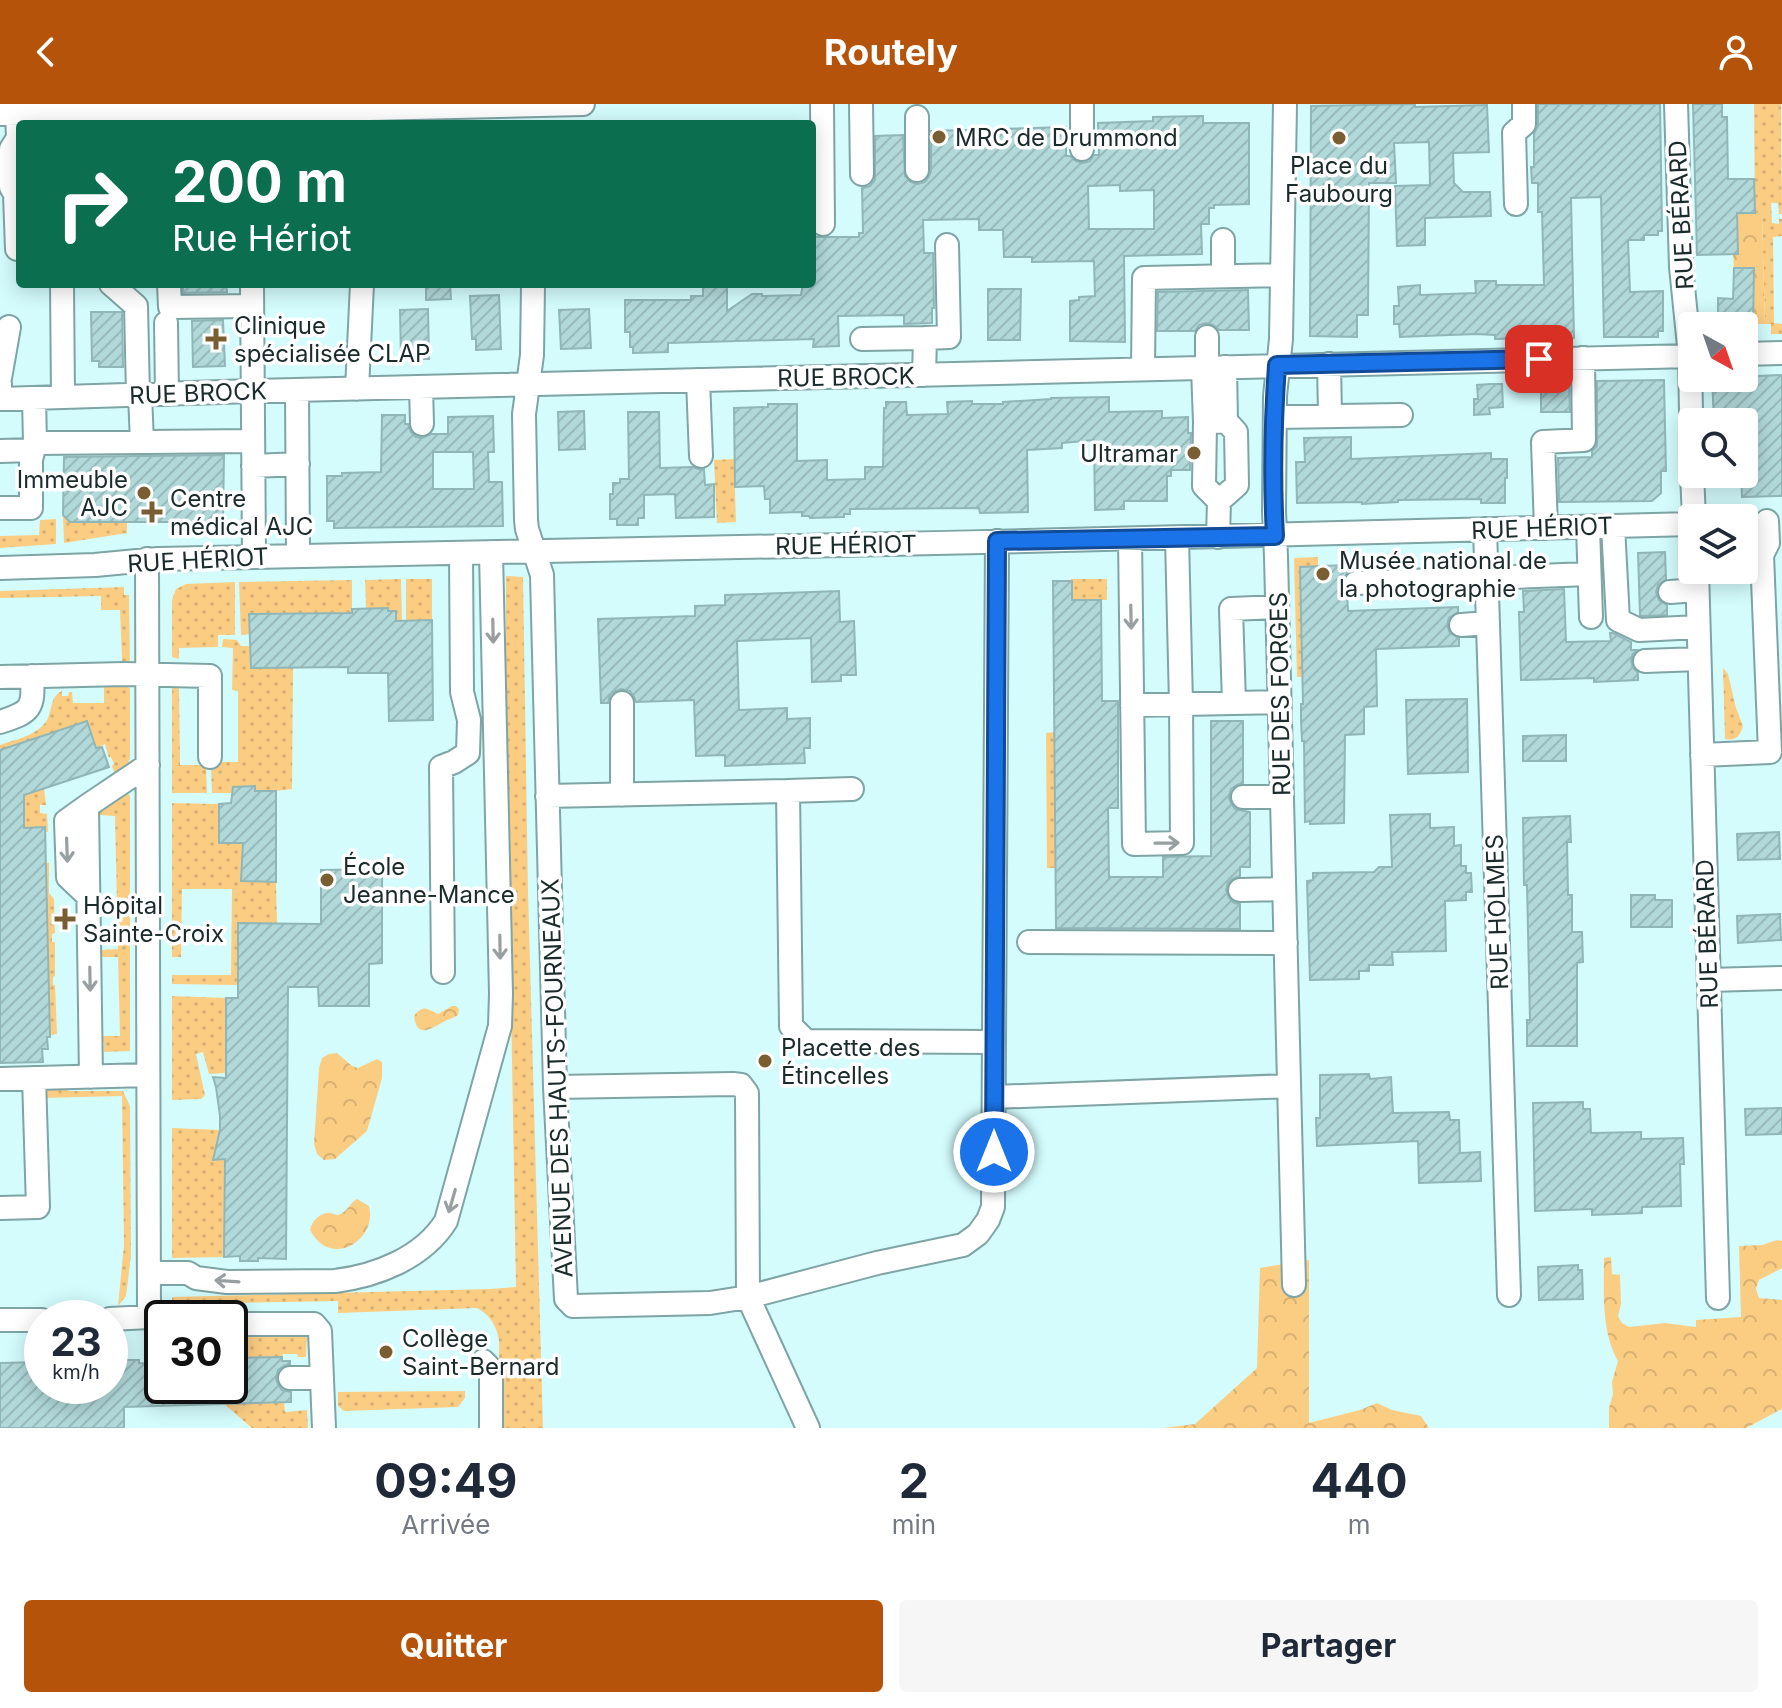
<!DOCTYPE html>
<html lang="fr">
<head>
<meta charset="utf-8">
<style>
  body { margin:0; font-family:Inter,sans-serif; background:#f6f6f7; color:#1f2937; height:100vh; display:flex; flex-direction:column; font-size:30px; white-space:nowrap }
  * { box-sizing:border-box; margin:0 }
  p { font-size:26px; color:#747a83 }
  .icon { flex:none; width:44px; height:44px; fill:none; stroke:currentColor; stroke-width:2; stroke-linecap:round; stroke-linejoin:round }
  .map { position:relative; height:1324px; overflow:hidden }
  .side { display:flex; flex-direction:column; background:#fff; flex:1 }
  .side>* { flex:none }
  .top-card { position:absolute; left:16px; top:16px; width:800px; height:168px; border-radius:8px; box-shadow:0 4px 20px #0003; background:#0b6e4f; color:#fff; overflow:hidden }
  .needle { width:52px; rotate:140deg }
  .buttons { position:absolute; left:1678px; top:208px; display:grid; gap:16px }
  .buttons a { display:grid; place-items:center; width:80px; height:80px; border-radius:8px; background:#fff; box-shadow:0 4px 20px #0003; font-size:40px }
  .speed { position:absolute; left:24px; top:1196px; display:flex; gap:16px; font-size:40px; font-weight:700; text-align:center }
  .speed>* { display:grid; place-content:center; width:104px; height:104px; border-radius:50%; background:#fff; box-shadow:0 4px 20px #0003; line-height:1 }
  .speed small { font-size:20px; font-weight:400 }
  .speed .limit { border:4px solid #111; border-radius:12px; background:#fff; color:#111 }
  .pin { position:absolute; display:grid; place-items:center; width:68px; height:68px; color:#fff; margin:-34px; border-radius:16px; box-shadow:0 4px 12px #0006 }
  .me { position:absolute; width:88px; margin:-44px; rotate:0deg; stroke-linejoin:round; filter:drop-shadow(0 0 6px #0008) }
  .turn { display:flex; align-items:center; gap:28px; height:168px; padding:0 24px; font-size:36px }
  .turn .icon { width:104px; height:104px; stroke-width:2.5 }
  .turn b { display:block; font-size:56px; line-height:68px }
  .eta { display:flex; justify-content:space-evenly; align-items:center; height:136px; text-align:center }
  .eta b { font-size:48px; font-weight:700; line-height:56px }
  .action { display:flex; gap:16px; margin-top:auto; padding:16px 24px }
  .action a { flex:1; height:92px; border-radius:8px; background:#b45309; color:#fff; font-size:32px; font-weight:700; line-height:92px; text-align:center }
  .action a+a { background:#f6f6f7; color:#1f2937 }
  header { display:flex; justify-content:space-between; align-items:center; height:104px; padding:0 24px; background:#b45309; color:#fff; font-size:36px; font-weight:700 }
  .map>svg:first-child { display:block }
  .grass { fill:url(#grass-dots) }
  .forest { fill:url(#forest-crowns) }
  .building { fill:url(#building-hatch); stroke:#91b6b8; stroke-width:2; fill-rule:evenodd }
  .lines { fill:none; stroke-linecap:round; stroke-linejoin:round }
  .minor-casing { stroke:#7ea4a5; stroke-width:26 }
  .minor { stroke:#fff; stroke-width:22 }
  .oneway { stroke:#989fa0 }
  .route-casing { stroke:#114b97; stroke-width:20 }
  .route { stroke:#1a73e8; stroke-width:14 }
  .poi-dot { fill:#7a5e31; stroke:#fff; stroke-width:3 }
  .labels { text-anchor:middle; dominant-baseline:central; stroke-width:7; stroke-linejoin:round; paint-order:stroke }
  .poi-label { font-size:24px; fill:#1b2a2b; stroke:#fff; text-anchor:start }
  .street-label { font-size:24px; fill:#1b2a2b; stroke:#fff }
</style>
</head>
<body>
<header><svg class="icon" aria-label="back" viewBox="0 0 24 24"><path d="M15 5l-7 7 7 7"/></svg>Routely<svg class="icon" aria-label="person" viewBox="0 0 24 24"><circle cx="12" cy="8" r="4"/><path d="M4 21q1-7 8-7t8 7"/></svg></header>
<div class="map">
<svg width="1782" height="1324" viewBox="0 0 1782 1324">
  <defs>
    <pattern id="grass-dots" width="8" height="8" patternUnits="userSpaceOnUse" patternTransform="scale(2)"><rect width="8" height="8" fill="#fbcd83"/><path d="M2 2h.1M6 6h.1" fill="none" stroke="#d7b071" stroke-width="1.8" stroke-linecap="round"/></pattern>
    <pattern id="forest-crowns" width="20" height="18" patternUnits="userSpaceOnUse" patternTransform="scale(2)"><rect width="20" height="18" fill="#fbcd83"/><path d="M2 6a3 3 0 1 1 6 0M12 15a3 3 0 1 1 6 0" fill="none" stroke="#d7b071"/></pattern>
    <pattern id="building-hatch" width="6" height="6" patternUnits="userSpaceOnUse" patternTransform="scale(2)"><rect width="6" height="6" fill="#b2d9da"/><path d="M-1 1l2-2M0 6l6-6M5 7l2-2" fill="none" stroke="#98babb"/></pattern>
  </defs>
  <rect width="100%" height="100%" fill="#d4fcfd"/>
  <path class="grass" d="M1754,0H1781L1782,110H1779L1778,99H1771L1772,119L1779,120V115H1782V132L1773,133L1774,219L1782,220V230H1771V220H1765L1762,110L1755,109Z
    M734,355L736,418L717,419L714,356Z
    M63,411L70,418H127V429L64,439Z
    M56,415V440L0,444V432L39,431L40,416Z
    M1318,453V462L1300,463L1303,573H1297L1294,454Z
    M506,472L523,473L528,787L543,1324H500L499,1236C496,1221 491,1212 477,1204L338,1209V1197L172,1200V1193L490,1185L516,1183L506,619Z
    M401,475L402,517H396V507H388V504L366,505L365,476Z
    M406,475H432V516L406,517Z
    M1071,475H1107V496H1072Z
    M352,476V509L250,510V530L241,531L239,478Z
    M235,478V531H218V543L179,544V555L172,553V496L176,485L186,480Z
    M124,483V491H129L130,556L126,559L122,558V553L120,506H101V492L0,494V487Z
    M223,535L237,536L241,542H251L252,564H293L292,685L276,687H255V682L233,683L232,689H212L211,661L213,658H238V587L232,586L233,544L222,543Z
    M1723,564L1728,570L1736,604L1743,622C1740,632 1736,637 1725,635Z
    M107,578L126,580L130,585V654L127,662L115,671L112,662L114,660L111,653L109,654L105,640L96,645L87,617L0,646V641C16,635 37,632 47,616C53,605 49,594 62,587V592H68L69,588H72L73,599H104V582Z
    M172,583H179L180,661H206L207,689H172Z
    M1055,628V764H1047L1046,629Z
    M44,684L46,701H40V709L47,710L48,728H46L45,723L24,724V691Z
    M126,687L130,692V947L104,948V938H100V936L103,932H120L118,853H102L101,846L118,845L115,712L100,711L98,706L100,703L103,706L113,699L112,695Z
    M172,699L219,700V739H243L242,777L276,778L277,820L238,881L172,880V871H231L232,785H182L181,853H172Z
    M46,759H49V789L54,795L55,829L52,830V838H55V872L53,873V881H55L57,930L50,931Z
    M172,892L226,894V969L209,970L203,948L196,950L205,991L201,995L172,996Z
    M66,982L68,987H123L130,1002L131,1152L126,1192L118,1202L124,1141L122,992L43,994V984Z
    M172,1024L220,1026L225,1055L224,1153L172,1154Z
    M230,1230H307L306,1253H298L297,1250H283L282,1253L230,1254Z
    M465,1287V1294L458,1303L344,1307L338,1302V1288Z
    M284,1298L285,1308L307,1306L308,1324H252L224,1300Z"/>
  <path class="forest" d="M1737,109H1762L1765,220H1753L1754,164H1734L1733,151L1738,150Z
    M452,902H456L459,905L458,911C454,914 449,915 445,917C432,924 417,936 414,912C423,900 427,905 438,910Z
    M337,949L352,962L358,964L377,955L382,958V974L367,1027L335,1055L324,1056L317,1050L314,1040L319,964L322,954L329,950Z
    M357,1095L369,1102C378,1136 331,1166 310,1126C312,1117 319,1109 329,1109C336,1109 335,1114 342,1109C349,1105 350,1099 357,1095Z
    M1777,1136L1782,1137V1164L1759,1176L1756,1185L1759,1194L1782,1196V1305L1746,1324H1609V1304L1613,1290L1612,1278L1618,1257C1601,1227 1604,1187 1604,1154L1611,1153L1612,1170L1620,1171L1621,1200L1618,1212L1622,1219L1629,1223L1665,1219L1696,1223V1216L1741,1213L1739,1142L1762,1141Z
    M1309,1156V1319L1360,1306L1377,1299L1392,1306L1421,1312L1429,1324H1164L1195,1320L1257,1264L1260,1164Z"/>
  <path class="building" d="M1415,0V3L1487,1L1489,48L1453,49L1454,79L1463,88H1490L1491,112L1425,114V141L1397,142L1395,82L1430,81L1429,38L1394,39L1396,79H1369L1368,211H1357V233L1310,232L1311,2Z
    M1538,0H1660L1662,127H1658V131H1644V136H1628L1630,188L1663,187V227H1658V233H1604L1601,93L1571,94L1574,234L1495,235V231L1476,230L1400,233L1399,220H1394V202H1399L1398,183L1420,181V191L1476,189L1475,177H1496V181H1544L1542,108H1538V79H1532L1531,63H1534V30L1538,21Z
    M1693,0H1722V13H1727L1728,75H1754L1755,109H1737L1738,150L1697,151Z
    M1203,12V19H1249V100L1214,101V104H1209V120H1201L1202,150L1124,152L1125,238L1070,237V197L1079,196V193L1095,192L1094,157L1032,158V153H1004L1003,126H979V115L923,116L924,149H933L934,204H932V219L904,220V211L838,212L839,242L813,243L814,235L668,239V248L633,249V243H630V228H625V196H691V192H703V181L727,180V207L752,190H762V192L801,191L803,180H812V133H859V129H863L862,84L870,82L875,76V32L903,31L905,72L911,78L918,80L925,78L929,72L931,67V27L1066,23V52H1070L1076,57L1083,59L1090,57L1094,51H1099L1098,19L1153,17V13ZM1120,81V87L1154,86V125H1089L1088,82Z
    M1734,164H1754L1753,222H1718V194L1733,195Z
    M183,180H226L227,188L183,189Z
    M426,180H450L451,195L426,196Z
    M988,185H1021L1020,236H988Z
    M1248,186L1249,226H1219L1213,221L1206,219L1199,221L1195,227H1157L1158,188Z
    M499,191L501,245L476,246V235H472L470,192Z
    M428,205L429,255H401L400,206Z
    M589,205L591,244L561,245L559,206Z
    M91,208H122L123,263H99V257H92Z
    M223,216L225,262L193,263L192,217Z
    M1782,271V392L1742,393L1741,370H1744V318H1714L1712,274Z
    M1664,276L1666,367H1661V389L1652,397L1559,398L1558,354L1592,353V347L1597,342V277Z
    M1566,277L1569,278L1570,308H1541V283H1547V278Z
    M1490,280H1502L1503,303L1489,304L1490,310L1474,311V295H1478L1477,281Z
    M1109,293V308L1162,307V314L1188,313V329H1191L1190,366H1171V372H1167V397H1124V405L1095,406L1094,336L1062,339V344L1027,346L1028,408L980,409L979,404L850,405V410H844V413L810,414L809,412H802V408L770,409V395H765L764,382L735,383L734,304L768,303V300H797V357L827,356V376L865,375V363H883L884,304H886V298H906L907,311L948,310L947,298L972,297V300H1003V298L1051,295V294Z
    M584,307L585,345L559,346L558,308Z
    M628,308H659L660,364L693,363L701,366L704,365L705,381L714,380V413L676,414L675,390L644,391V414H638V421H617V415H610V390H613V379H620V375H629Z
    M382,311H405V320H408L411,328L416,333L422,334L431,330H448V313L493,312L494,348H488L489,378H502L503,422L334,424V417H327V372H342V369L381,368ZM433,348H473L474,385H433Z
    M1351,333V355L1491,349V355H1507V374H1505V399H1481V395L1398,396V398L1362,400V398L1297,399L1296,358H1305L1304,334Z
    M224,351L223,414L219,418H70L63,411L64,353Z
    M1665,448L1666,475L1658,481L1656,488L1659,496L1667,501V511L1642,512L1640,511L1638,449Z
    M1346,461L1347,469L1342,479L1344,486L1347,489L1348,507L1458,503V508L1449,514L1447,521L1450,529L1459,534V542L1376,545L1377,602L1364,603V630L1345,631L1344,719L1310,720V717L1305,718L1304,637H1302L1301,617V600H1303L1300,463Z
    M1053,477H1072V496H1101L1102,597H1118V704H1108L1109,773H1163V753L1211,752V617H1243V679L1237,681L1231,685L1229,694L1231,699L1235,705L1250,708V763H1240V772L1232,775L1228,779L1226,786L1229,794L1234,799L1240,800V825L1056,824Z
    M1564,485L1566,538L1611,537L1610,529H1613L1631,538V546H1637L1633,550L1631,557L1633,564L1638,569V576L1594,578V574L1521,576L1519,508H1524L1523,487Z
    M839,487L840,518L854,517L856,571H841V577L812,578L811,534L737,537L739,606L787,604V615L810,614V644H804L805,659L725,662V651L696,652L694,596L636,598L634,593L630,587L621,585L616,587L610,591L608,599H601L598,515L695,512V502L725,501V491Z
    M388,504V507H396V517L432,516L433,616L389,617L388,569H348V563L251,564L249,510L352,509V505Z
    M1467,595L1468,668L1408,670L1406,596Z
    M87,617L96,644L102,643L109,663L24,691V724L45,723L50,933H47L48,945H42L43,958L0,959V646Z
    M1566,631V657H1523V632Z
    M255,682V687H276V778L241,777L243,739H219V700L231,699L233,683Z
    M1430,710V724L1454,723V742L1461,741V762H1466V769H1471L1472,788H1466V796L1445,797L1446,847L1392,848L1393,861H1369V867H1359V875L1310,876L1307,777L1313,776V769L1374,768L1379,763H1392L1390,711Z
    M1570,712L1571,738H1567L1568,791H1572V828H1582L1583,858L1577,859V942H1527V916H1530L1527,781H1524L1523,714Z
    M1779,728L1780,755L1738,756L1737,730Z
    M382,765V859L369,860V902H319L318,883H288L286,1155L258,1154V1157H240V1152L224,1153L225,1055L213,1056L220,1026V1012L216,983L213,973L226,974V894H238V819L321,820V766Z
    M1631,791H1655V796H1672V823H1631Z
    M1780,810L1781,836L1738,839L1737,812Z
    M1369,970L1370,975L1391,973L1393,1009L1449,1008L1450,1016H1459L1460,1049L1480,1048L1481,1077L1419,1079L1418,1037L1317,1042L1316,1014H1320V971Z
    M1583,998V1005H1590L1591,1029L1641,1028V1035L1683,1034L1684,1060H1680L1681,1102L1642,1103V1109L1592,1111V1105L1535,1107L1533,999Z
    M1782,1004V1030L1746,1031L1745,1005Z
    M1578,1161V1166H1582L1583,1195L1539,1196L1538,1163Z
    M282,1253V1257H290V1260L284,1262L278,1266L276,1275L278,1280L282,1286L291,1288V1298L124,1303V1324H0V1259L42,1258V1282H110V1256H139V1259L162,1260V1282H230V1254Z"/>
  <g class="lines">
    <g class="minor-casing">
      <path id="minor" d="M822,0L823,120
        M861,0L862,70
        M1285,0L1281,235L1275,292L1274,407L1276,453L1294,1181
        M1676,0L1681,163L1690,252L1692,366
        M0,10L284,7L583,0
        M17,10L18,34L11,45V83L15,90L17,145
        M917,13V66
        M1082,45V0
        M1516,100L1514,29L1524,20V0
        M1223,136V172
        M62,180L63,293
        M111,180L136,202L138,291
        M169,180L170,203L252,202
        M252,180L254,452
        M533,180L532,251L524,310L526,416L527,425L542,471L555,983L566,1195L573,1202L710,1199L748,1193L877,1159L963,1141L978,1130L988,1116L993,1103L997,437
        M166,219L167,290
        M862,235L925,234
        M1744,250L1782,249
        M1329,260L1330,312
        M1207,263V233
        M1203,264L1205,318
        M1143,265L1144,174L1282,171
        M924,271L925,234L949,233L947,141
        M0,274L9,223
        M698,276L701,352
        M0,280V295L253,287L1692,252
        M421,283L422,320
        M357,285L362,180
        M297,286L298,452
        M140,291L142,338
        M1275,313L1401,311
        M35,339L253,337
        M0,347L33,346
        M253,362L298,360
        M1692,370L1694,414
        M1219,397L1204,382L1205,318L1226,317
        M0,404H31V356L35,339L34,294
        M1613,422L1618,516L1639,526L1698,523
        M1588,423L1591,513
        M1546,424L1543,338L1584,336L1583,254
        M1485,425L1509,1191
        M1218,433L1219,397L1237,381L1236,328L1226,317L1225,263
        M1130,435L1134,740L1182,739L1181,600L1177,434
        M147,455L149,1213
        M0,464L95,461L158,455C669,445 1181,435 1692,420
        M1697,466L1718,1194
        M1356,479L1589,470
        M1670,488L1697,486
        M1461,521L1488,519
        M1645,557L1699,555
        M0,573L124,570L210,572V653
        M622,599V691
        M1234,599L1231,505L1277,503
        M1132,601L1280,598
        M0,618C31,608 34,605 32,572
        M1702,651L1770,648L1762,451L1768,439L1767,417
        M788,687L852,685
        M547,692L788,687L791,922L806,937L994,938
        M1243,693H1282
        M87,702L66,717L68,773L88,792
        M1240,786L1284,785
        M1029,838L1286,839
        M443,868L441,663L454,658L468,649L469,616L462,588L461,450
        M1709,876L1782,874
        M91,973L87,702L148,661
        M0,975L148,971
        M555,983L733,980L741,981L747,989L748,1193L808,1324
        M994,993L1289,982
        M0,1104L38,1103L34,974
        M149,1169H188L196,1174L227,1178L335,1177C376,1172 423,1154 446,1117L500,922L501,890L491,449
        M110,1215L149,1213L160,1219
        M0,1216H42
        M230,1220H314L320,1227L324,1324
        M483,1257L488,1262L491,1270V1324
        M290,1274H322"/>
    </g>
    <use href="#minor" class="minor"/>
  </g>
  <defs><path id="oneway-shaft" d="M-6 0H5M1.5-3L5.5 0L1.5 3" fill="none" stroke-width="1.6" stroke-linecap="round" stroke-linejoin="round" transform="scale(2)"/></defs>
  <g class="oneway">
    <use href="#oneway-shaft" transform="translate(1131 513) rotate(89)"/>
    <use href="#oneway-shaft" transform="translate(493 527) rotate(89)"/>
    <use href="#oneway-shaft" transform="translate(1167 739) rotate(-1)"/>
    <use href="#oneway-shaft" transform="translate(67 746) rotate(88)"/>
    <use href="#oneway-shaft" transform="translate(500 843) rotate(89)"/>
    <use href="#oneway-shaft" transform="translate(90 875) rotate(89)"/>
    <use href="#oneway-shaft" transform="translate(452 1097) rotate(106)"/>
    <use href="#oneway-shaft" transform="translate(227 1177) rotate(-176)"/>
  </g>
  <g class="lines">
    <g class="route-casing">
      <path id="route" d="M994,1048L997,437L1275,432C1272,376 1273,318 1277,261L1539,255"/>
    </g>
    <use href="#route" class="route"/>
  </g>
  <g class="poi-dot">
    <circle cx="939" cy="33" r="8"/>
    <circle cx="1339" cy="34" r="8"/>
    <path d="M212 223h8v8h8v8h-8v8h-8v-8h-8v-8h8z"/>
    <circle cx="1194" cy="349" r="8"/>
    <circle cx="144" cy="389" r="8"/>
    <path d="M148 396h8v8h8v8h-8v8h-8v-8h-8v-8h8z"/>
    <circle cx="1323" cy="470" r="8"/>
    <circle cx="327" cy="776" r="8"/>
    <path d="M61 803h8v8h8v8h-8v8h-8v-8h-8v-8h8z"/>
    <circle cx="765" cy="957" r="8"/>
    <circle cx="386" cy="1248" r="8"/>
  </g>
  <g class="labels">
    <g class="poi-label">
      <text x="955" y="33">MRC de Drummond</text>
      <text x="1339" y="61" text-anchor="middle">Place du<tspan x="1339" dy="28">Faubourg</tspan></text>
      <text x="234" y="221">Clinique<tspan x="234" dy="28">spécialisée CLAP</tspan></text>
      <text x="1178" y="349" text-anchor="end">Ultramar</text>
      <text x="128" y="375" text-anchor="end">Immeuble<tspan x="128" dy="28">AJC</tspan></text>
      <text x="170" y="394">Centre<tspan x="170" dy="28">médical AJC</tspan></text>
      <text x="1339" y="456">Musée national de<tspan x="1339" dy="28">la photographie</tspan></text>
      <text x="343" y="762">École<tspan x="343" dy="28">Jeanne-Mance</tspan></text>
      <text x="83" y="801">Hôpital<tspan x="83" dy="28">Sainte-Croix</tspan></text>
      <text x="781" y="943">Placette des<tspan x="781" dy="28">Étincelles</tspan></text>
      <text x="402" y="1234">Collège<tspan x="402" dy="28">Saint-Bernard</tspan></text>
    </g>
    <g class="street-label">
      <text transform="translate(1681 111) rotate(-93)">RUE BÉRARD</text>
      <text transform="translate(846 273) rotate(-1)">RUE BROCK</text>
      <text transform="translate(198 289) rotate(-2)">RUE BROCK</text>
      <text transform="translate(1542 424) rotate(-2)">RUE HÉRIOT</text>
      <text transform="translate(846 441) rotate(-1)">RUE HÉRIOT</text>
      <text transform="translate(198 456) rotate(-3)">RUE HÉRIOT</text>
      <text transform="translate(1280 590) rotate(-91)">RUE DES FORGES</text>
      <text transform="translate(1497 808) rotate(-92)">RUE HOLMES</text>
      <text transform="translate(1707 830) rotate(-92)">RUE BÉRARD</text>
      <text transform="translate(557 974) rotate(-92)">AVENUE DES HAUTS-FOURNEAUX</text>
    </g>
  </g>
</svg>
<div class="buttons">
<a><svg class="needle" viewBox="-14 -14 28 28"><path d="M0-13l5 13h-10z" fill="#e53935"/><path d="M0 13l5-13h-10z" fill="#747a83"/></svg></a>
<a><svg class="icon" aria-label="search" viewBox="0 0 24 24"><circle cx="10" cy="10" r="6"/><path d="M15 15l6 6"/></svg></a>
<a><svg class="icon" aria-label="layers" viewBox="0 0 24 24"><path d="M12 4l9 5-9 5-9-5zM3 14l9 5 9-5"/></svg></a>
</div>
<div class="speed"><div>23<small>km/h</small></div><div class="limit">30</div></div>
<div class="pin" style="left:1539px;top:255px;background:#d93025"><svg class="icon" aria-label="arrive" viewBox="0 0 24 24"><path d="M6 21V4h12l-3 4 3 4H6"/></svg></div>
<svg class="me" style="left:994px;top:1048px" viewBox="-20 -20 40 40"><circle r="17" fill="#1a73e8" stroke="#fff" stroke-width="3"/><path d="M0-11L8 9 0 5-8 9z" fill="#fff"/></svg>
<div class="top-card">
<div class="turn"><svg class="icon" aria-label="right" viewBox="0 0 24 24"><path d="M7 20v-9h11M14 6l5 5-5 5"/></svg><div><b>200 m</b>Rue Hériot</div></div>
</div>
</div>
<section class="side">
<div class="eta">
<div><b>09:49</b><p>Arrivée</p></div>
<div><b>2</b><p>min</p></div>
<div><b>440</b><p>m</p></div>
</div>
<div class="action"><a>Quitter</a><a>Partager</a></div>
</section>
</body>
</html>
